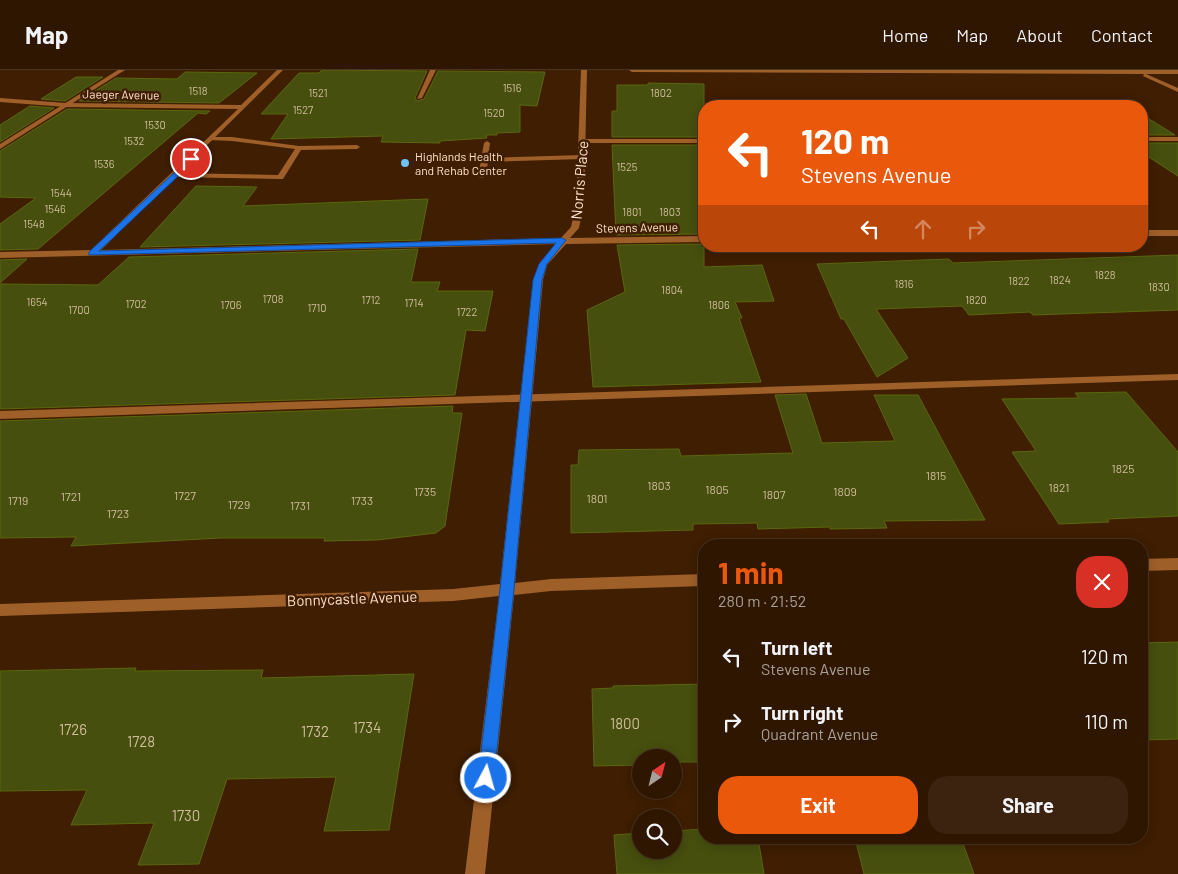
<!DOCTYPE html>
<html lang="en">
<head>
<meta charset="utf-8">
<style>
  body { margin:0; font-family:Barlow,sans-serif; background:#3b2310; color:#f1f3f6; height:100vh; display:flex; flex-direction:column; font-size:19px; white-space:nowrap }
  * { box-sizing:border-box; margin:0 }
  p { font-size:16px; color:#a79f99 }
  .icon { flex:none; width:28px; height:28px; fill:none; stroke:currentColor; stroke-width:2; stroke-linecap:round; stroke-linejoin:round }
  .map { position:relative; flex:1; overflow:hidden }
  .details { position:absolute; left:698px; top:469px; width:450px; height:305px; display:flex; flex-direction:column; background:#2f1601; border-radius:20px; box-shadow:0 2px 12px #0003,0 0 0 1px #4a3523 }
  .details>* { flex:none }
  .banner { position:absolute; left:698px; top:30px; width:450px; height:152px; border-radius:20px; box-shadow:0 2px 12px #0003,0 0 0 1px #4a3523; background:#ea580c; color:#fff; overflow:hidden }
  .needle { width:32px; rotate:35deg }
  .buttons { position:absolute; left:632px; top:679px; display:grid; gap:10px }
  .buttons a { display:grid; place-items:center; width:50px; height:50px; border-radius:50%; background:#2f1601; box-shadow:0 2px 12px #0003,0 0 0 1px #4a3523; font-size:25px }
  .pin { position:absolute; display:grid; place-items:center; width:42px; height:42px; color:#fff; margin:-21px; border:2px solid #fff; border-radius:50%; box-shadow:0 1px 5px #0007 }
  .me { position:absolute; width:55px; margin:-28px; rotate:6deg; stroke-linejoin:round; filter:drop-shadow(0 0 4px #0008) }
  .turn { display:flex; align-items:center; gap:18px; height:105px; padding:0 20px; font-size:22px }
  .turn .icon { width:65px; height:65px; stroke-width:2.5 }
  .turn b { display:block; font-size:35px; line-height:42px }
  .lanes { display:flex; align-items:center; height:48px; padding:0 20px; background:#0003; justify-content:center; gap:25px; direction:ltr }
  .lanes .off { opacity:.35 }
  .round { display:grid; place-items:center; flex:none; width:52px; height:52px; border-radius:20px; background:#3b2310 }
  .summary { display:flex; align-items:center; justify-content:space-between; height:85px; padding:0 20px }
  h1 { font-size:30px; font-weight:700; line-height:38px; color:#ea580c }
  .action { display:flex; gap:10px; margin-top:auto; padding:10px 20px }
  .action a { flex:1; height:58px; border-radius:20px; background:#ea580c; color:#fff; font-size:20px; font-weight:700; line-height:58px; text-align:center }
  .action a+a { background:#3b2310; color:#f1f3f6 }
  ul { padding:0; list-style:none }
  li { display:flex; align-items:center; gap:15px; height:65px; padding:0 20px }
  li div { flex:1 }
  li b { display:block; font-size:19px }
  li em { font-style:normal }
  header { display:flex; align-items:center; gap:30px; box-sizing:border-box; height:70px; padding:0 25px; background:#2f1601; border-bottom:1px solid #4a3523 }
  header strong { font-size:24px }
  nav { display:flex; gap:28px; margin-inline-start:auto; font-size:18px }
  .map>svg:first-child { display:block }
  .building { fill:#464f0e; stroke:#5b670d }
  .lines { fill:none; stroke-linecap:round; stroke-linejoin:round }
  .service { fill:#9f5f29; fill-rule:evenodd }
  .minor { fill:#9f5f29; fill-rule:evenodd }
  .route { fill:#1a73e8; stroke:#114b97 }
  .poi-dot { fill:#70c2f4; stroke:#3f1e01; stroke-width:2 }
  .labels { text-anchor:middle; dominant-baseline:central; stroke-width:5; stroke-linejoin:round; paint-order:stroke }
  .far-number-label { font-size:11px; fill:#d1bc9c }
  .far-street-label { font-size:12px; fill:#ffe1cc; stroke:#3f1e01 }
  .far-poi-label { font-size:12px; fill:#ffe1cc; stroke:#3f1e01; text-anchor:start }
  .number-label { font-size:12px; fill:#d1bc9c }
  .street-label { font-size:15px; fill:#ffe1cc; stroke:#3f1e01 }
  .near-number-label { font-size:15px; fill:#d1bc9c }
</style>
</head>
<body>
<header>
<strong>Map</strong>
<nav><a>Home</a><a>Map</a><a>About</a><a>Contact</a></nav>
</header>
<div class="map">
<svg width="1178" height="804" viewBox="0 0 1178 804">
  <rect width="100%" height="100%" fill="#3f1e01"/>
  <path class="building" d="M322,0L427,1L415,28L417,31L424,29L438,1L545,2L537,36L520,35V62L497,63V65H486L487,68L440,71V73L381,72L383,66L271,69L288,44H261L299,3H319Z
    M185,2L257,3L219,33L79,31L116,8L177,9Z
    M76,7H103L65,31L41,29Z
    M648,13L704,14V67H612V41H617V15H648Z
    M30,36L54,38L0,72V55Z
    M67,39L210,41L206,44L198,43L38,179L0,180V154L36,128L0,127V81Z
    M1141,44L1175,65H1141Z
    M1141,73H1178V106L1141,82Z
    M612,75H704V164L616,165Z
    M196,116L257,117L243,136L428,129L420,170L140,177Z
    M704,174V197L762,195L774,231L735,232L742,248H739L761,312L593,317L587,240L625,222L617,175Z
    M418,179L411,212H440L437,221H493L485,261L466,260L455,325L0,339V214L98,215L129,187Z
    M1178,185V240L1033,245L1030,242L969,245L962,236L876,239L908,288L877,307L844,249H841L817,194L949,189L953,193Z
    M27,189L0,213V190Z
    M1126,322L1178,382V446L1107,449L1109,452L1059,454L1012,382L1036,381L1002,329L1079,328L1075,323Z
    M806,324L822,373L895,371L874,325H918L985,450L884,451L887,458L830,459V457L758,459L757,453L693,454V460L571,463V395H578L579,380L679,379L681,386L793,383L775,325Z
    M453,336L452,343H462L445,456L436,463L377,470L324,471L325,468H220L71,476L76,467L0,468V351Z
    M1178,572V669L1141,670V573Z
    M136,598L135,601L263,600L261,608L414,604L389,760L324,761L336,707L227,709L199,794L138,795L154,753L71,755L87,720L0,721V601Z
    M704,614V692H674V688H641V695L594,696L592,619L613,618V616Z
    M704,759V768H758L764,804H617L614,765L641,763V780H674V761Z
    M855,768H908L909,770L961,768L974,804H864Z"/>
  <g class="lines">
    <path class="service" d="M118,0H125L0,79V74Z
      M430,0H436L422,28L417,29Z
      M211,67H232L299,76L357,75L360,77L357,79L301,80L283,109H280L171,107V103H174L278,105L295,79L232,71L209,70L208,69Z
      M1141,67H1178V71H1141Z
      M704,69V73H582L579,71L582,69Z
      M487,71L490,73L488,88L582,85L586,87L582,89L488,92L486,106L482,108L478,106L484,73Z
      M1178,304V310L0,349V341Z"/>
    <path class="minor" d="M277,0H283L101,180L561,168L571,157L576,133L581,0H587L584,133L579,158L570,168L704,166V172L566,174L547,195L543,210L515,513L551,509L704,504V516L551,521L514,525L485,804H465L499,526L453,531L0,546V534L453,519L500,514L533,210L539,194L556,174L0,188V182L91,180L238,39L66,37L0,32V28L66,33L241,35Z
      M629,0H1178V4H1146L1178,18V22L1143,6L1144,4L632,2Z
      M1141,160H1178V166H1141Z
      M1178,488V500L1141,501V489Z"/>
  </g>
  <path class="route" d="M191,87L194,88V91L99,181L562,168L566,170L547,194L542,210L514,519L494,708L491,714L486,716L480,714L478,708L500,519L533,210L539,194L556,173L89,185V182Z"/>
  <circle class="poi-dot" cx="405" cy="93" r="5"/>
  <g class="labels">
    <g class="far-number-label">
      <text x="512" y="17">1516</text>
      <text x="198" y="20">1518</text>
      <text x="318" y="22">1521</text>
      <text x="661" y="22">1802</text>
      <text x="303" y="39">1527</text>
      <text x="494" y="42">1520</text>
      <text x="155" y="54">1530</text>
      <text x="134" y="70">1532</text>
      <text x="104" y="93">1536</text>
      <text x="627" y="96">1525</text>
      <text x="61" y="122">1544</text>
      <text x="55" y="138">1546</text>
      <text x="632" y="141">1801</text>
      <text x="670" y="141">1803</text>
      <text x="34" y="153">1548</text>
      <text x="1105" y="204">1828</text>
      <text x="1060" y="209">1824</text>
      <text x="1019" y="210">1822</text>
      <text x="904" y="213">1816</text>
      <text x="1159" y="216">1830</text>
      <text x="672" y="219">1804</text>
      <text x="273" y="228">1708</text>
      <text x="371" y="229">1712</text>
      <text x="976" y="229">1820</text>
      <text x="37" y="231">1654</text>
      <text x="414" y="232">1714</text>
      <text x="136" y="233">1702</text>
      <text x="231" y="234">1706</text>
      <text x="719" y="234">1806</text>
      <text x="317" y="237">1710</text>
      <text x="79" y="239">1700</text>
      <text x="467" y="241">1722</text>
    </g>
    <g class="far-street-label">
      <text transform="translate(121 24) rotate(1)">Jaeger Avenue</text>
      <text transform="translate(637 157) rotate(-1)">Stevens Avenue</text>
    </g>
    <g class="far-poi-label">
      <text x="415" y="86">Highlands Health<tspan x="415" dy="14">and Rehab Center</tspan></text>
    </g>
    <g class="number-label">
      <text x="1123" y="398">1825</text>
      <text x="936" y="405">1815</text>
      <text x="659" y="415">1803</text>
      <text x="1059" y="417">1821</text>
      <text x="717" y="419">1805</text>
      <text x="425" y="421">1735</text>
      <text x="845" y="421">1809</text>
      <text x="774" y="424">1807</text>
      <text x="185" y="425">1727</text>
      <text x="71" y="426">1721</text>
      <text x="597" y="428">1801</text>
      <text x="18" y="430">1719</text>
      <text x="362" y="430">1733</text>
      <text x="239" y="434">1729</text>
      <text x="300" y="435">1731</text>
      <text x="118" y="443">1723</text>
    </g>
    <g class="street-label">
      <text transform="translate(579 110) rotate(-85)">Norris Place</text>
      <text transform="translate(352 528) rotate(-2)">Bonnycastle Avenue</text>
    </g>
    <g class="near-number-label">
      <text x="625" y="653">1800</text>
      <text x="367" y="657">1734</text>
      <text x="73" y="659">1726</text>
      <text x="315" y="661">1732</text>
      <text x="141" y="671">1728</text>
      <text x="186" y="745">1730</text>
    </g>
  </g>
</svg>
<div class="buttons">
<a><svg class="needle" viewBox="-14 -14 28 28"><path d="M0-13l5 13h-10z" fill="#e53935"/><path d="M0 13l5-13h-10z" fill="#a79f99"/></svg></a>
<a><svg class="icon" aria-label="search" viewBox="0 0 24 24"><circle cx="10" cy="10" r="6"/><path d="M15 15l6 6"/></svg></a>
</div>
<div class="pin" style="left:191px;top:89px;background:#d93025"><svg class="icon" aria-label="arrive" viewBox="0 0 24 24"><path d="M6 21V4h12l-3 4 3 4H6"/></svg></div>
<svg class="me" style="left:486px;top:708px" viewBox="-20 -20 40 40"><circle r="17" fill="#1a73e8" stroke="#fff" stroke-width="3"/><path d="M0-11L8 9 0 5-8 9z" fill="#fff"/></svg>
<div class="banner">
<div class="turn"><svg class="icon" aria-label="left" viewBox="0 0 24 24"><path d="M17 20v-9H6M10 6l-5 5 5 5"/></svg><div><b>120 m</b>Stevens Avenue</div></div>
<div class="lanes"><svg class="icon" aria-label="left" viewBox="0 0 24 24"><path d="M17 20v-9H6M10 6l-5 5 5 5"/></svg><svg class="icon off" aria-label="ahead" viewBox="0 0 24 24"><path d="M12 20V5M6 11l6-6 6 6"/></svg><svg class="icon off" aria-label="right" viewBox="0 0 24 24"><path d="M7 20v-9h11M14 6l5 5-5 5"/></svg></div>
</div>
<section class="details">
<div class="summary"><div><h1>1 min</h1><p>280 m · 21:52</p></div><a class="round" style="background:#d93025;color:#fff"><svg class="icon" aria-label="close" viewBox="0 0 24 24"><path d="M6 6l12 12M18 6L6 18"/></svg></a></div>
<ul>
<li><svg class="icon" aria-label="left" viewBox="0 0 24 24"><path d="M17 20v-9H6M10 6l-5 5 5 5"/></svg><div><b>Turn left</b><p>Stevens Avenue</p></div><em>120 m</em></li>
<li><svg class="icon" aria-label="right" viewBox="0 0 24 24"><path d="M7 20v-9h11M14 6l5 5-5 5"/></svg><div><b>Turn right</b><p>Quadrant Avenue</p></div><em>110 m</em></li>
</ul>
<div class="action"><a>Exit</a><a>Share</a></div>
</section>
</div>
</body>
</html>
